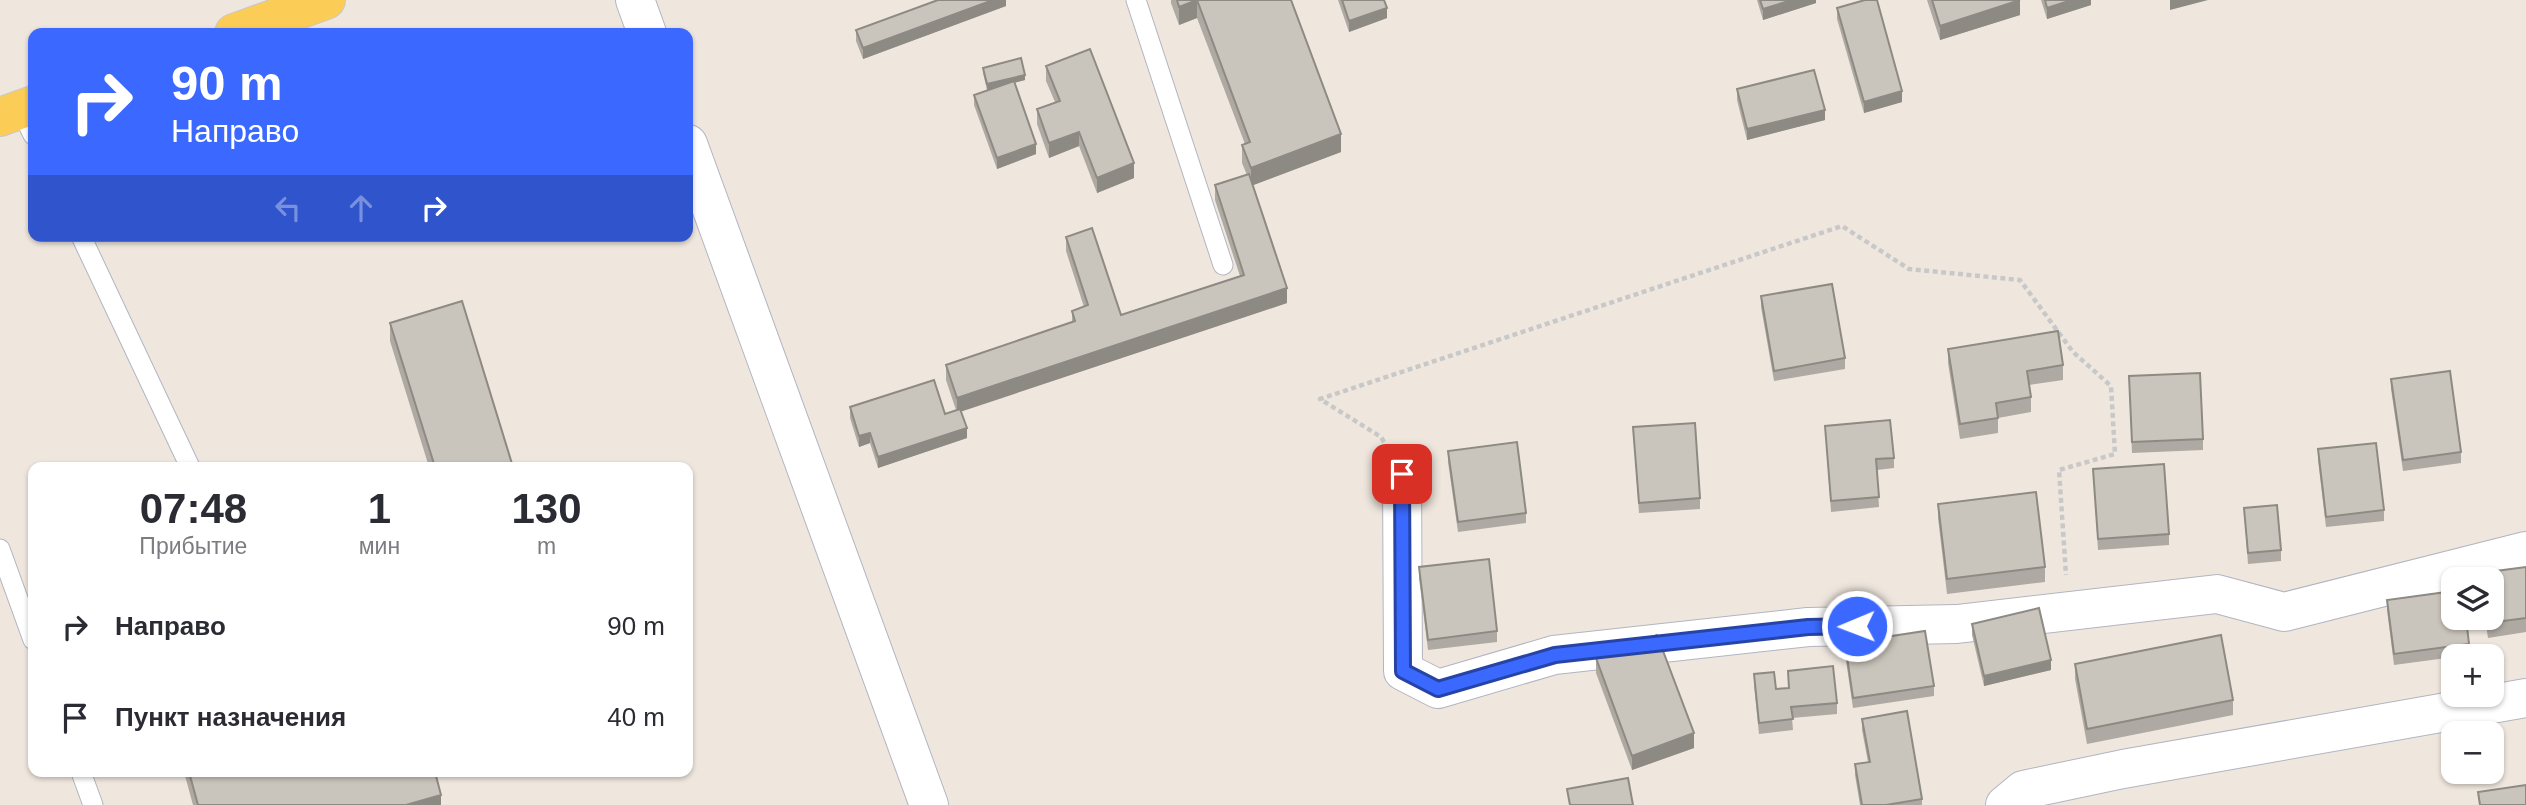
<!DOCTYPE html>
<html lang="ru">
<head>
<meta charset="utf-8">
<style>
  body { margin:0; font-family:Helvetica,sans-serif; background:#f2f2f3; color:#2b2b33; height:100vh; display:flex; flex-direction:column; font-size:26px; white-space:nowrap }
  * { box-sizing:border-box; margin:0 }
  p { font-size:23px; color:#7c7c81 }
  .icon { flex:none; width:38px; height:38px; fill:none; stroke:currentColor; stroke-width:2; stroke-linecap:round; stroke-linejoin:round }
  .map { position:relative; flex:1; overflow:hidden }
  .drawer { position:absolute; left:28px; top:462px; width:665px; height:315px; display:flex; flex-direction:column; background:#fff; border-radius:14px; box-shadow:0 2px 5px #0004 }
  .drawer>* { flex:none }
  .guide { position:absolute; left:28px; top:28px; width:665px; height:214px; border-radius:14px; box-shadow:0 2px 5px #0004; background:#3b69ff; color:#fff; overflow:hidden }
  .tools { position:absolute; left:2441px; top:567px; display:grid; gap:14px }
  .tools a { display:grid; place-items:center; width:63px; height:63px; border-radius:14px; background:#fff; box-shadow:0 2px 5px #0004; font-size:35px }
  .pin { position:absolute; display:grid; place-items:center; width:60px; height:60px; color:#fff; margin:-30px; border-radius:14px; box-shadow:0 4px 10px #0006 }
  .me { position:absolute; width:77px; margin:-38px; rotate:269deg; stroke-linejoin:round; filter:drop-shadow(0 0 5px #0008) }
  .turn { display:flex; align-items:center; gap:24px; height:147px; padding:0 28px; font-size:32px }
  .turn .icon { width:91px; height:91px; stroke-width:2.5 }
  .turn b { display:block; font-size:49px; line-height:60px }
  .lanes { display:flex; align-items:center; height:66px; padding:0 28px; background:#0003; justify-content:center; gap:35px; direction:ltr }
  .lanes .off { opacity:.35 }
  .eta { display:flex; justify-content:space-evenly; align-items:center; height:119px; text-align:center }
  .eta b { font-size:42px; font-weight:800; line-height:49px }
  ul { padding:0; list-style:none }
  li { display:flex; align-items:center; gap:21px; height:91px; padding:0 28px }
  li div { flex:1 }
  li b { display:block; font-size:26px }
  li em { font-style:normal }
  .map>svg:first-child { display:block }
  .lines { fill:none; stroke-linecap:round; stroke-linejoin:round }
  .lane-casing { stroke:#b2b5c1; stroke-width:21 }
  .street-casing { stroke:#b2b5c1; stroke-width:40 }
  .primary-casing { stroke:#c8c8c8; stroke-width:40 }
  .path { stroke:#c8c8c8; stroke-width:4.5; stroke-dasharray:5 3.5; stroke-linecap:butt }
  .lane { stroke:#fff; stroke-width:19 }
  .street { stroke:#fff; stroke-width:38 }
  .primary { stroke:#fccd56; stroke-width:38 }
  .wall { fill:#aea9a2 }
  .shaded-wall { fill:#8d8a84 }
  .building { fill:#cac5bc; stroke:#8d8a84; stroke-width:2 }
  .route-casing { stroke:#2644a6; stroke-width:18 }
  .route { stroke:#3b69ff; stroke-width:12 }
</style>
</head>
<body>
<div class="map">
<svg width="2526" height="805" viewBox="0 0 2526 805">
  <rect width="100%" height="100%" fill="#efe7de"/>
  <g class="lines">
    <g class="lane-casing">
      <path id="lane" d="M1136,0L1223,265
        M21,110L33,135
        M81,236L190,467
        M0,549L33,640
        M81,772L93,805"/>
    </g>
    <g class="street-casing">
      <path id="street" d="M635,0L647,33
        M688,144L929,805
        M1402,474L1403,671L1438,689L1554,655L1808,627L1957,624L2217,594L2284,612L2526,551
        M2005,805L2023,790L2123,769L2526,698"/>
    </g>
    <g class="primary-casing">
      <path id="primary" d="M234,33L326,0
        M0,117L33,105"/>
    </g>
    <path class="path" d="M1384,442L1381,437L1320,399L1842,226L1909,269L2020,280L2073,352L2111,386L2115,454L2059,470L2066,575"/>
    <use href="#lane" class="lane"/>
    <use href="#street" class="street"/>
    <use href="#primary" class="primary"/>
  </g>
  <path class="wall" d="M1006,0V6L863,59L856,41V30Z
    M1171,0H1291L1341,152L1253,185L1287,303L961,411L967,438L878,468L870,443L859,447L850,418V407L945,414L956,410L946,380V365L1072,322V311L1084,307L1066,251V237L1121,315L1240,276L1215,200V185L1247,175L1242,163V145L1245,144L1197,18L1179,25L1171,3Z
    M1338,0H1384L1387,18L1349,32Z
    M1757,0H1816V3L1763,20Z
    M1927,0H2020V15L1940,40Z
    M2041,0H2091V5L2047,19Z
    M1837,8L1902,102L1864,113L1837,19Z
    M1046,66L1134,178L1097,193L1079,146L1049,158L1037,124V109L1055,102L1046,81Z
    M983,68L1025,80L1014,83L1036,154L997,169L974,105V95L987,90L983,73Z
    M1737,89L1825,120L1747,140L1737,100Z
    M1761,296L1845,358V369L1774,381L1761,307Z
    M390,323L513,467H429L390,341Z
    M1948,349L2063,365V380L2029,385L2031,397V412L1998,418V433L1960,439L1948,363Z
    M2391,379L2461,452V463L2403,471L2391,389Z
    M2129,386L2203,439V450L2132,453Z
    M1825,426L1894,458V468L1877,470L1879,507L1831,512Z
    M1633,427L1700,498V509L1639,513Z
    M2318,449L2384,510V521L2326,527L2318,460Z
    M1448,451L1526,513V523L1458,532L1448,462Z
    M2093,469L2169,534V545L2098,550Z
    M1938,504L2045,567V582L1947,594L1938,518Z
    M2244,508L2281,550V561L2248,564Z
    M1419,567L1497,631V642L1428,650L1419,578Z
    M2526,567V632L2488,638L2485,618H2492V579H2481V573Z
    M2387,600L2469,644V655L2394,665L2387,610Z
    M1972,624L2051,670L1984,686L1972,635Z
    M1845,643L1934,686V696L1853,708L1845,654Z
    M1596,658L1694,748L1632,770L1596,673Z
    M2075,664L2233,700V715L2087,744L2075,679Z
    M1788,671L1837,703V714L1792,718L1793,730L1759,734L1754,685V674L1776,689L1788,688Z
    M1862,719L1922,799V805H1860L1855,775V764L1868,762L1862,730Z
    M184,772H435L441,805H193Z"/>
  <path class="shaded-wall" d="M993,0H1006V6L863,59V48Z
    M1197,0V18L1179,25V7Z
    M1792,0H1816V3L1763,20V9Z
    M2020,0V15L1940,40V26Z
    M2072,0H2091V5L2047,19V8Z
    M2170,0H2208L2170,10Z
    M1387,8V18L1349,32V21Z
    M1025,75V80L987,90V84Z
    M1902,91V102L1864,113V102Z
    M1825,110V120L1747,140V129Z
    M1079,132V146L1049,158V143Z
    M1341,134V152L1251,186V168Z
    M1036,144V154L997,169V158Z
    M1134,163V178L1097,193V178Z
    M1287,288V303L957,413V398Z
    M967,428V438L878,468V457Z
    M870,433V443L859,447V436Z
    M2051,660V670L1984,686V676Z
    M1694,733V748L1632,770V756Z
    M525,772H543L525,777Z
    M441,795V805H406Z"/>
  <path class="building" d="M938,0H993L863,48L856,30Z
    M1177,0H1291L1341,134L1251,168L1242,145L1250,142L1197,0L1179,7Z
    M1342,0H1384L1387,8L1349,21Z
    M1760,0H1792L1763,9Z
    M1865,0H1877L1902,91L1864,102L1837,8Z
    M1932,0H2020L1940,26Z
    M2045,0H2072L2047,8Z
    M1090,49L1134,163L1097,178L1079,132L1049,143L1037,109L1060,101L1046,66Z
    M1021,58L1025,75L987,84L983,68Z
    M1814,70L1825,110L1747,129L1737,89Z
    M1014,81L1036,144L997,158L974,95Z
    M1249,174L1287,288L957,398L946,365L1075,321L1072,311L1088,305L1066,237L1092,228L1121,315L1244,275L1215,185Z
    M1832,284L1845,358L1774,371L1761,296Z
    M462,301L513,467H435L390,323Z
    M2058,331L2063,365L2027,371L2031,397L1996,403L1998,418L1960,424L1948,349Z
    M2450,371L2461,452L2403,460L2391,379Z
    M2200,373L2203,439L2132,442L2129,376Z
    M934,380L945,414L960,409L967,428L878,457L870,433L859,436L850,407Z
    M1890,420L1894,458L1876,459L1879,497L1831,501L1825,426Z
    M1695,423L1700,498L1639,503L1633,427Z
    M1517,442L1526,513L1458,522L1448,451Z
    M2376,443L2384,510L2326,517L2318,449Z
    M2164,464L2169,534L2098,539L2093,469Z
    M2036,492L2045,567L1947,579L1938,504Z
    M2277,505L2281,550L2248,553L2244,508Z
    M1489,559L1497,631L1428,640L1419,567Z
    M2526,567V618L2488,623L2487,618H2492V579H2481V573Z
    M2454,591V618H2466L2469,644L2394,654L2387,600Z
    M2039,608L2051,660L1984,676L1972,624Z
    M1925,631L1934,686L1853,698L1845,643Z
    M1657,635L1694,733L1632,756L1596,658Z
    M2221,635L2233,700L2087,729L2075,664Z
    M1833,666L1837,703L1791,707L1793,719L1759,723L1754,674L1774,672L1776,689L1789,688L1788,671Z
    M1907,711L1922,799L1886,805H1862L1855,764L1870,762L1862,719Z
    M189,772H435L441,795L406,805H198Z
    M1628,778L1633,805H1570L1567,789Z
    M2526,785V805H2480L2478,792Z"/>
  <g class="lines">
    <g class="route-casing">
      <path id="route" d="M1402,474L1403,671L1438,689L1555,655L1808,627L1857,626"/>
    </g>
    <use href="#route" class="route"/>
  </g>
</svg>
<div class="tools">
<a><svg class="icon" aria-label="layers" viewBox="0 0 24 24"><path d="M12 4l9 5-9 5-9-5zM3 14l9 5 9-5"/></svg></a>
<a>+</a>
<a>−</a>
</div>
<div class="pin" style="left:1402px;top:474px;background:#d93025"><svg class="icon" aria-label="arrive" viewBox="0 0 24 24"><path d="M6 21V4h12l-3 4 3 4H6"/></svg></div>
<svg class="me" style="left:1857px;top:626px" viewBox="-20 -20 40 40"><circle r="17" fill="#3b69ff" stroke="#fff" stroke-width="3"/><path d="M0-11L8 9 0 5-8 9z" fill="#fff"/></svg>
<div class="guide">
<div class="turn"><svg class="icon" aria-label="right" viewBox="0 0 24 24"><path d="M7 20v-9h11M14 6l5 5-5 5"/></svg><div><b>90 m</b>Направо</div></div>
<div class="lanes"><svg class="icon off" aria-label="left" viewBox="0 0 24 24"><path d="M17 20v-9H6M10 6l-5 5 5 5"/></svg><svg class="icon off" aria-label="ahead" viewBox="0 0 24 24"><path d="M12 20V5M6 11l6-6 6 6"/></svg><svg class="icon" aria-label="right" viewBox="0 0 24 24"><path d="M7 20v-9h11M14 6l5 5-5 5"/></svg></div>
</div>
<section class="drawer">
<div class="eta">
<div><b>07:48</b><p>Прибытие</p></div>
<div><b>1</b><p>мин</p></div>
<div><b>130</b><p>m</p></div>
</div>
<ul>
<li><svg class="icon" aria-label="right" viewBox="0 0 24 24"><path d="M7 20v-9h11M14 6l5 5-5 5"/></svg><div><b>Направо</b></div><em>90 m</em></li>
<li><svg class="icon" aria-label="arrive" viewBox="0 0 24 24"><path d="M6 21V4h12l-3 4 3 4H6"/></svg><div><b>Пункт назначения</b></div><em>40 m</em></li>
</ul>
</section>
</div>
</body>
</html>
